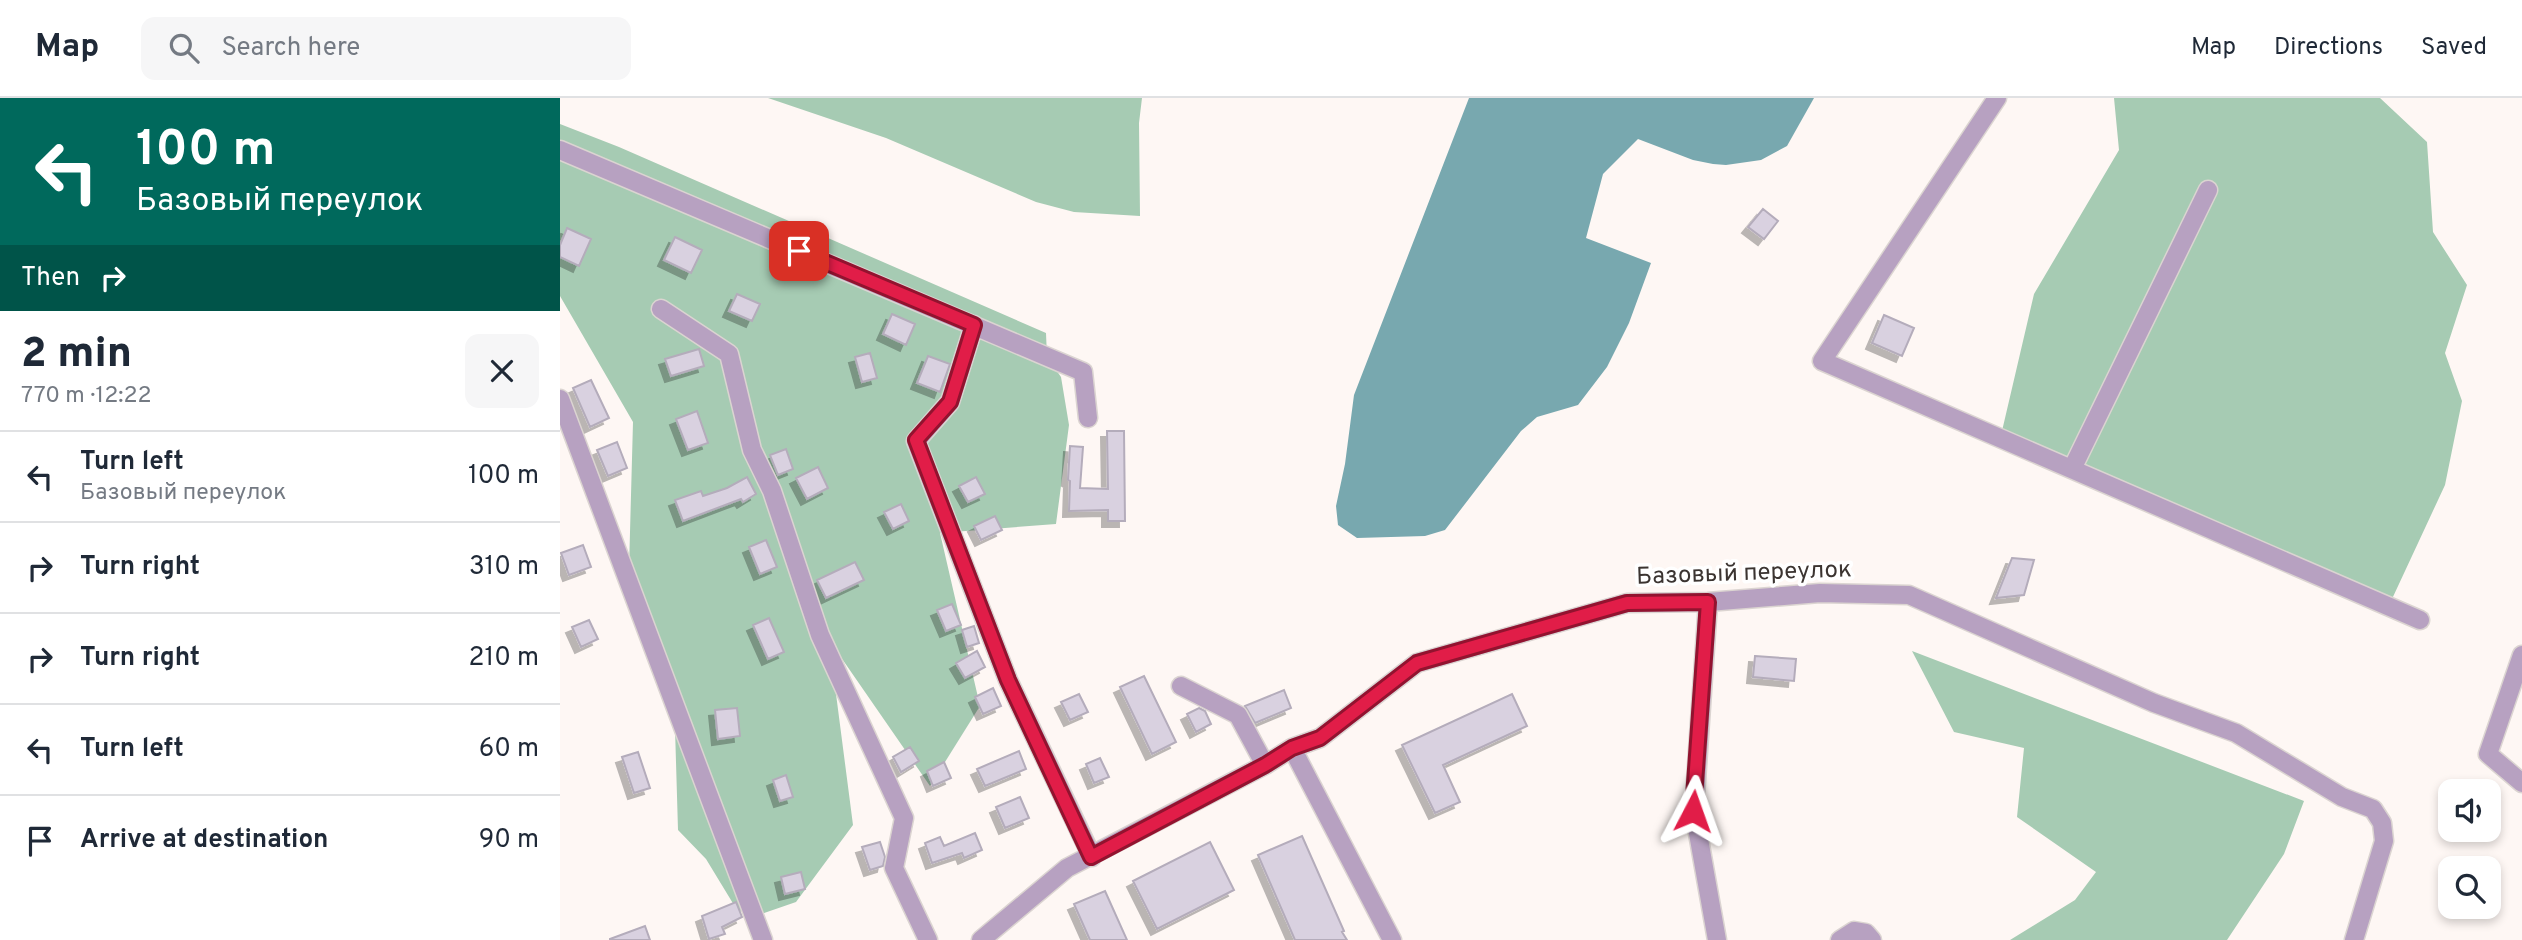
<!DOCTYPE html>
<html lang="en">
<head>
<meta charset="utf-8">
<style>
  body { margin:0; font-family:Overpass,sans-serif; background:#f6f6f7; color:#1f2937; height:100vh; display:flex; flex-direction:column; font-size:26px; white-space:nowrap }
  * { box-sizing:border-box; margin:0 }
  p { font-size:23px; color:#747a83 }
  .icon { flex:none; width:38px; height:38px; fill:none; stroke:currentColor; stroke-width:2; stroke-linecap:round; stroke-linejoin:round }
  .map { position:relative; flex:1; overflow:hidden }
  .drawer { display:flex; flex-direction:column; background:#fff; width:560px }
  .drawer>* { flex:none }
  .top-card { background:#00695c; color:#fff; overflow:hidden }
  .buttons { position:absolute; left:1878px; top:681px; display:grid; gap:14px }
  .buttons a { display:grid; place-items:center; width:63px; height:63px; border-radius:14px; background:#fff; box-shadow:0 4px 10px #0003; font-size:35px }
  .pin { position:absolute; display:grid; place-items:center; width:60px; height:60px; color:#fff; margin:-30px; border-radius:14px; box-shadow:0 4px 10px #0006 }
  .me { position:absolute; width:77px; margin:-38px; rotate:4deg; stroke-linejoin:round; filter:drop-shadow(0 0 5px #0008) }
  .turn { display:flex; align-items:center; gap:24px; height:147px; padding:0 21px; font-size:32px }
  .turn .icon { width:91px; height:91px; stroke-width:2.5 }
  .turn b { display:block; font-size:49px; line-height:60px }
  .then { display:flex; align-items:center; height:66px; padding:0 21px; background:#0003; gap:14px; font-size:26px }
  .round { display:grid; place-items:center; flex:none; width:74px; height:74px; border-radius:14px; background:#f6f6f7 }
  .head { display:flex; align-items:center; justify-content:space-between; height:119px; padding:0 21px }
  h1 { font-size:42px; font-weight:800; line-height:52px }
  ul { padding:0; list-style:none }
  li { display:flex; align-items:center; gap:21px; height:91px; padding:0 21px; border-top:2px solid #e0e1e3 }
  li div { flex:1 }
  li b { display:block; font-size:26px }
  li em { font-style:normal }
  header { display:flex; align-items:center; gap:42px; box-sizing:border-box; height:98px; padding:0 35px; background:#fff; border-bottom:2px solid #e0e1e3 }
  header strong { font-size:33px }
  nav { display:flex; gap:38px; margin-inline-start:auto; font-size:24px }
  .search { width:490px; height:63px; background:#f6f6f7; display:flex; align-items:center; gap:18px; box-sizing:border-box; padding:0 24px; border-radius:14px; color:#747a83; font-size:26px }
  main { display:flex; flex:1; min-height:0 }
  .map>svg:first-child { display:block }
  .forest { fill:#a6cbb3 }
  .water { fill:#78a8af }
  .building { fill:#d9d1e0; stroke:#b4acbb; stroke-width:2; filter:url(#shadow) }
  .lines { fill:none; stroke-linecap:round; stroke-linejoin:round }
  .minor-casing { stroke:#dbd4d1; stroke-width:21 }
  .minor { stroke:#b7a1c1; stroke-width:18 }
  .route-casing { stroke:#92132f; stroke-width:18 }
  .route { stroke:#e11d48; stroke-width:12 }
  .labels { text-anchor:middle; dominant-baseline:central; stroke-width:7; stroke-linejoin:round; paint-order:stroke }
  .street-label { font-size:24px; fill:#3b3431; stroke:#fff }
</style>
</head>
<body>
<header>
<strong>Map</strong>
<div class="search"><svg class="icon" aria-label="search" viewBox="0 0 24 24"><circle cx="10" cy="10" r="6"/><path d="M15 15l6 6"/></svg>Search here</div>
<nav><a>Map</a><a>Directions</a><a>Saved</a></nav>
</header>
<main>
<section class="drawer">
<div class="top-card">
<div class="turn"><svg class="icon" aria-label="left" viewBox="0 0 24 24"><path d="M17 20v-9H6M10 6l-5 5 5 5"/></svg><div><b>100 m</b>Базовый переулок</div></div>
<div class="then">Then<svg class="icon" aria-label="right" viewBox="0 0 24 24"><path d="M7 20v-9h11M14 6l5 5-5 5"/></svg></div>
</div>
<div class="head"><div><h1>2 min</h1><p>770 m · 12:22</p></div><a class="round"><svg class="icon" aria-label="close" viewBox="0 0 24 24"><path d="M6 6l12 12M18 6L6 18"/></svg></a></div>
<ul>
<li><svg class="icon" aria-label="left" viewBox="0 0 24 24"><path d="M17 20v-9H6M10 6l-5 5 5 5"/></svg><div><b>Turn left</b><p>Базовый переулок</p></div><em>100 m</em></li>
<li><svg class="icon" aria-label="right" viewBox="0 0 24 24"><path d="M7 20v-9h11M14 6l5 5-5 5"/></svg><div><b>Turn right</b></div><em>310 m</em></li>
<li><svg class="icon" aria-label="right" viewBox="0 0 24 24"><path d="M7 20v-9h11M14 6l5 5-5 5"/></svg><div><b>Turn right</b></div><em>210 m</em></li>
<li><svg class="icon" aria-label="left" viewBox="0 0 24 24"><path d="M17 20v-9H6M10 6l-5 5 5 5"/></svg><div><b>Turn left</b></div><em>60 m</em></li>
<li><svg class="icon" aria-label="arrive" viewBox="0 0 24 24"><path d="M6 21V4h12l-3 4 3 4H6"/></svg><div><b>Arrive at destination</b></div><em>90 m</em></li>
</ul>
</section>
<div class="map">
<svg width="1962" height="842" viewBox="0 0 1962 842">
  <defs>
    <filter id="shadow"><feDropShadow dx="-6" dy="6" stdDeviation="0" flood-color="#0004"/></filter>
  </defs>
  <rect width="100%" height="100%" fill="#fef7f4"/>
  <path class="forest" d="M208,0H582L579,25L580,118L514,114L476,104L326,40Z
    M1554,0H1820L1867,44L1873,134L1907,187L1885,255L1902,303L1885,387L1832,501L1442,333L1474,196L1559,52Z
    M0,26L59,49L486,235L487,259L501,279L509,327L496,426L380,435L420,608L370,688L269,542L293,727L236,804L198,817L177,812L146,761L118,732L115,630L69,471L73,324L0,198Z
    M1352,553L1744,703L1724,756L1667,842H1450L1515,802L1536,774L1457,719L1464,650L1394,634Z"/>
  <path class="water" d="M909,0H1254L1227,48L1201,62L1166,67L1153,66L1133,62L1078,41L1043,76L1026,140L1091,165L1069,225L1047,269L1018,307L977,319L961,333L885,432L865,438L797,440L778,427L776,408L785,366L794,297Z"/>
  <path class="building" d="M1203,111L1218,123L1204,141L1188,129Z
    M7,130L31,141L19,168L0,159V147Z
    M115,139L142,152L131,175L104,162Z
    M177,196L200,206L192,223L169,213Z
    M332,216L355,226L346,247L323,236Z
    M1324,217L1354,230L1342,258L1312,245Z
    M139,251L144,268L111,278L105,261Z
    M310,255L317,280L302,284L295,259Z
    M368,258L390,266L380,294L357,285Z
    M31,282L49,320L30,329L13,290Z
    M137,313L148,345L128,352L116,321Z
    M547,333H564L565,423H548V412L509,413L510,383L508,382L510,348L523,349L520,390L548,391Z
    M57,344L67,370L48,378L37,352Z
    M226,351L233,371L218,377L210,357Z
    M258,369L268,390L247,401L236,380Z
    M187,379L196,396L183,404L181,401L123,423L115,402L141,393L143,398L167,390Z
    M416,379L425,396L408,404L399,388Z
    M341,406L349,423L333,431L324,414Z
    M435,418L442,432L421,442L414,428Z
    M206,442L217,469L200,476L189,449Z
    M23,447L31,469L9,477L1,455Z
    M1452,460L1474,462L1464,497L1436,500Z
    M295,464L304,482L266,500L257,482Z
    M392,506L401,527L386,533L377,512Z
    M209,520L224,554L208,561L193,527Z
    M29,522L38,541L21,549L12,529Z
    M414,528L419,545L407,549L402,532Z
    M417,553L425,569L405,580L396,565Z
    M1195,558L1236,561L1234,583L1193,579Z
    M584,578L616,644L592,656L560,589Z
    M433,590L441,608L423,616L415,599Z
    M724,592L731,610L695,625L685,608Z
    M519,596L528,614L510,622L501,604Z
    M952,596L967,628L883,667L900,704L875,715L842,647Z
    M177,610L180,638L158,641L155,612Z
    M639,610L645,613L651,626L636,634L627,616Z
    M350,649L359,663L341,674L333,659Z
    M459,653L466,671L425,688L417,671Z
    M78,654L90,690L74,695L62,659Z
    M540,660L549,679L534,685L526,666Z
    M384,664L391,680L373,688L367,673Z
    M226,677L233,699L220,703L213,682Z
    M460,699L469,720L445,730L436,709Z
    M415,735L422,752L404,760L402,755L372,765L365,745L380,739L384,748Z
    M742,738L784,833L782,834L787,842H735L698,757Z
    M320,744L325,759L323,768L310,772L302,749Z
    M650,744L674,792L597,831L573,783Z
    M241,774L245,791L225,796L221,779Z
    M545,793L567,842H530L514,806Z
    M176,804L182,819L162,829L165,836L149,841L142,818Z
    M85,828L90,842H50V841Z"/>
  <g class="lines">
    <g class="minor-casing">
      <path id="minor" d="M1437,0L1262,263L1860,522
        M0,52L523,274L528,320
        M101,211L169,256L192,352L212,393L260,537L344,720L334,770L368,842
        M414,227L390,304L356,343L448,582L532,759
        M0,301L203,842
        M1512,371L1648,92
        M1148,504L1134,713L1157,842
        M1962,557L1928,656L1962,685
        M621,588L678,617L705,667
        M732,650L832,842
        M421,842L507,770L705,667L732,650L760,640L857,565L1067,505L1148,504L1260,495L1349,497L1594,605L1676,635L1782,699L1813,711L1822,725L1824,743L1794,842
        M1280,842L1294,833L1306,835L1312,842"/>
    </g>
    <use href="#minor" class="minor"/>
  </g>
  <g class="lines">
    <g class="route-casing">
      <path id="route" d="M239,153L414,227L390,304L356,342L448,582L531,759L705,667L732,650L760,640L857,565L1067,505L1148,504L1133,713"/>
    </g>
    <use href="#route" class="route"/>
  </g>
  <g class="labels">
    <g class="street-label">
      <text transform="translate(1184 476) rotate(-2)">Базовый переулок</text>
    </g>
  </g>
</svg>
<div class="buttons">
<a><svg class="icon" aria-label="sound" viewBox="0 0 24 24"><path d="M4 9h4l5-4v14l-5-4H4zM17 9q2 3 0 6"/></svg></a>
<a><svg class="icon" aria-label="search" viewBox="0 0 24 24"><circle cx="10" cy="10" r="6"/><path d="M15 15l6 6"/></svg></a>
</div>
<div class="pin" style="left:239px;top:153px;background:#d93025"><svg class="icon" aria-label="arrive" viewBox="0 0 24 24"><path d="M6 21V4h12l-3 4 3 4H6"/></svg></div>
<svg class="me" style="left:1133px;top:713px" viewBox="-20 -20 40 40"><path d="M0-17L14 15 0 8-14 15z" fill="#e11d48" stroke="#fff" stroke-width="4"/></svg>
</div>
</main>
</body>
</html>
